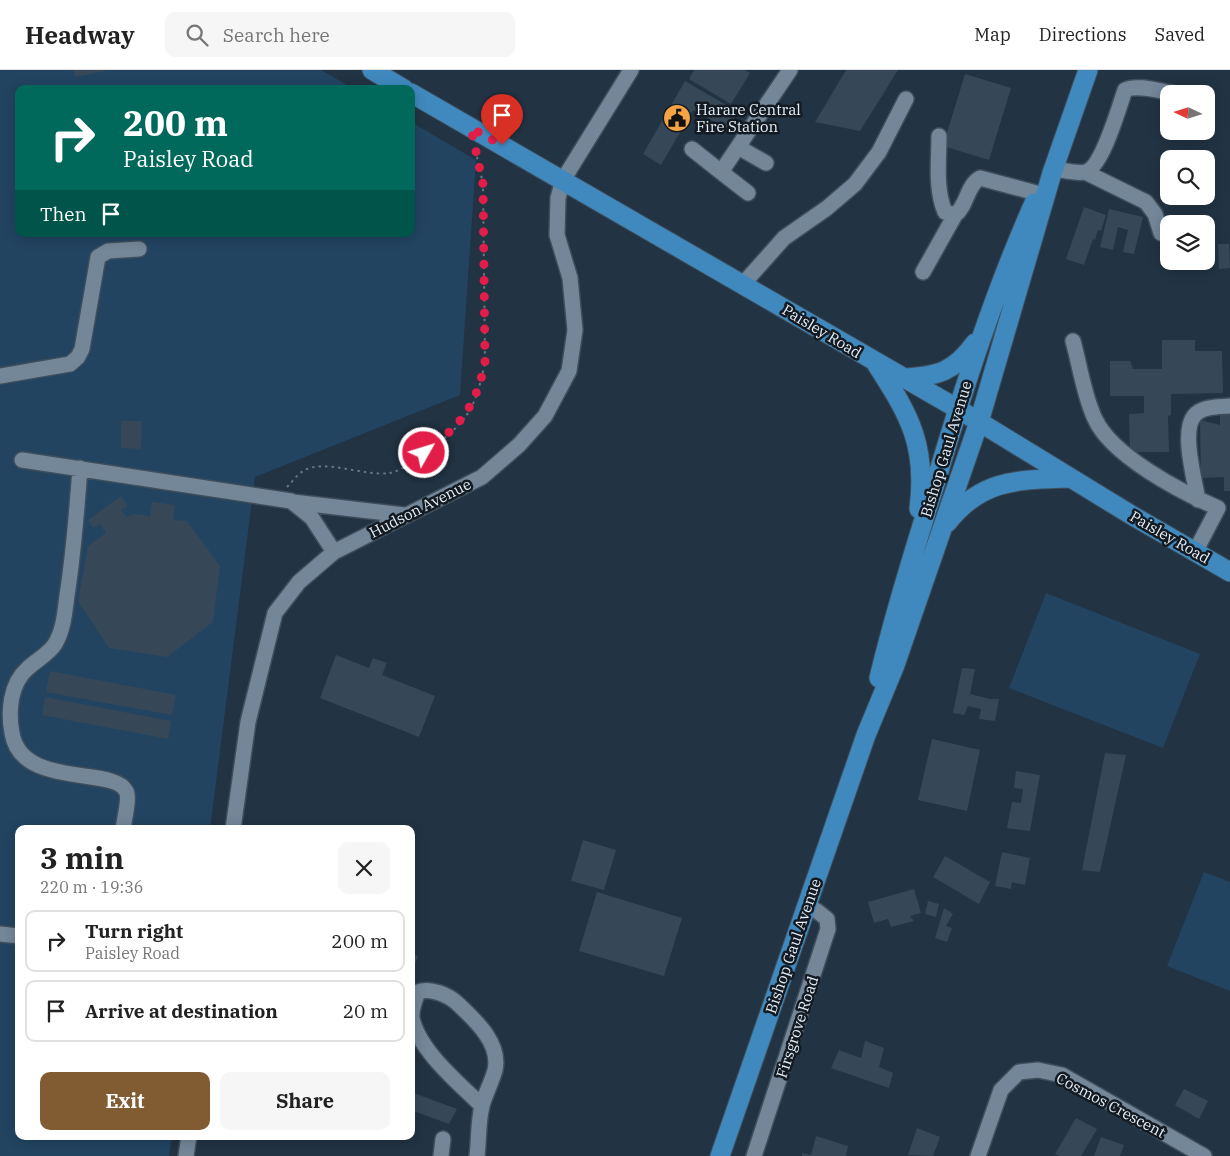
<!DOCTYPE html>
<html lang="en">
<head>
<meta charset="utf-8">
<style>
  body { margin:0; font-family:"IBM Plex Serif",serif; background:#f6f6f6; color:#222; height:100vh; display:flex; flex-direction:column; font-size:19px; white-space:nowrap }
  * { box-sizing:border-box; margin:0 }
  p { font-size:16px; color:#767676 }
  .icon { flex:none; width:28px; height:28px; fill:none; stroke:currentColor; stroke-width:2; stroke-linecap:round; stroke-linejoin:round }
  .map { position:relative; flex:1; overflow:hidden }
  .sheet { position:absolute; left:15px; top:755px; width:400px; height:315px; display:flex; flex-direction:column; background:#fff; border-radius:10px; box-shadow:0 2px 12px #0003 }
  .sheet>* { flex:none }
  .hud { position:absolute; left:15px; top:15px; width:400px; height:152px; border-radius:10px; box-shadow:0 2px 12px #0003; background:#00695c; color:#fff; overflow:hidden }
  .needle { width:32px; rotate:274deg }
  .buttons { position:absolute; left:1160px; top:15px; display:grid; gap:10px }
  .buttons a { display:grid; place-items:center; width:55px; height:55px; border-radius:10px; background:#fff; box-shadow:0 2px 12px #0003; font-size:25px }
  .pin { position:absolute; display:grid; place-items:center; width:42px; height:42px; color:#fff; margin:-51px -21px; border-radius:50% 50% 50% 0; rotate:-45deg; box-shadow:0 0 5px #0007 }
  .pin .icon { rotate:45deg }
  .me { position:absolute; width:55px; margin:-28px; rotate:51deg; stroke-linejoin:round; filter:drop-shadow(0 0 4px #0008) }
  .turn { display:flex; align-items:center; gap:18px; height:105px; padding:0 25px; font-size:22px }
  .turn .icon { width:65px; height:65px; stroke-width:2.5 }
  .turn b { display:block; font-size:35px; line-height:42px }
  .then { display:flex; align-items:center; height:48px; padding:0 25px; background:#0003; gap:10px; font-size:19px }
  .round { display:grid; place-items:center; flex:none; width:52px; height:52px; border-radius:10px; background:#f6f6f6 }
  .head { display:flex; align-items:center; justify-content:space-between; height:85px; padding:0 25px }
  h1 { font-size:30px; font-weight:700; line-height:38px }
  .cta { display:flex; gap:10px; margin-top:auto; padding:10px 25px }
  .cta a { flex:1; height:58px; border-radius:10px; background:#815c32; color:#fff; font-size:20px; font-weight:700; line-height:58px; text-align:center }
  .cta a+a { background:#f6f6f6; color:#222 }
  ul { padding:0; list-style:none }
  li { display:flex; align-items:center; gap:15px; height:62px; margin:0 10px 8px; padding:0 15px; border:2px solid #e0e0e0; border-radius:10px }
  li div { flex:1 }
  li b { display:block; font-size:19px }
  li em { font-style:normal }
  header { display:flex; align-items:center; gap:30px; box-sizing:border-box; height:70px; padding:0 25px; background:#fff; border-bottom:1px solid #e0e0e0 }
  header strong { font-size:24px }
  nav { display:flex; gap:28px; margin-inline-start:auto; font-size:18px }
  .search { width:350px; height:45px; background:#f6f6f6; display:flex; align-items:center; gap:12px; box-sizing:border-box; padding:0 18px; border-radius:10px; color:#767676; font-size:19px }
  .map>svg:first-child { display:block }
  .green { fill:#224461 }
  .building { fill:#364858 }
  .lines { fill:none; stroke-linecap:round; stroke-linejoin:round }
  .minor-casing { stroke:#3e4e5b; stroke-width:18 }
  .major-casing { stroke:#3e4e5b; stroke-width:21 }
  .path { stroke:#677684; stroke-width:2; stroke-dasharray:2.5 4; stroke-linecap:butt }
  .minor { stroke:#738799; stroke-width:15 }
  .major { stroke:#3f89bf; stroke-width:19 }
  .route { stroke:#e11d48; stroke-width:9; stroke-dasharray:0 16.2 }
  .labels { text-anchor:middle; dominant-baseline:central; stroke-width:5; stroke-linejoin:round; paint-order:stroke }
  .poi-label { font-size:15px; fill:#e3eef8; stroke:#131a21; text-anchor:start }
  .street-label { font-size:15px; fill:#e3eef8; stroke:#131a21 }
</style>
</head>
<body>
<header>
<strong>Headway</strong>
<div class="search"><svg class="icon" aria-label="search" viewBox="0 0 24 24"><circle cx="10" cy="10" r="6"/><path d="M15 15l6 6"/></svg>Search here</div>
<nav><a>Map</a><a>Directions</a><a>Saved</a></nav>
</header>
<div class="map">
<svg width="1230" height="1086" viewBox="0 0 1230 1086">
  <rect width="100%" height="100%" fill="#223343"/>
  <path class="green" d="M0,0H321L354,19H19V164H411V52L476,90L460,325L255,407L210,759H19V1066H172L169,1086H0Z
    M1046,523L1200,584L1163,678L1009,618Z
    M1204,802L1230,812V921L1167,896Z"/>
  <path class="building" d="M73,0H105V1L75,7Z
    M694,0H745L750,3L731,34L689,9Z
    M846,0H898L860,61L815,52Z
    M965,4L1011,18L989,90L943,76Z
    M685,11L738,42L728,60L693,40L661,95L643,84Z
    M1084,137L1106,145L1101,161L1098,160L1095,170L1093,169L1084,195L1066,189Z
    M1109,139L1143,147L1134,184L1123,182L1128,160L1118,157L1113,180L1100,177Z
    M1218,174H1229L1230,198L1219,199Z
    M1162,270H1195V281H1222L1223,323L1171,324V345L1168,346L1169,382H1130L1129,344L1144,343V326H1110V291H1130L1133,299H1162Z
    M1220,337H1230V421H1224V407L1201,408L1200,350L1220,355Z
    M121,351H142L141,379L121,378Z
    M121,426L128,436L121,440L126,447L134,444L150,446L152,432L175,435L173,450L187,451L220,496L213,552L167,587L109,578L78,531L88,476L106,463L100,454L93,458L88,450Z
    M336,585L369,598L373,588L387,593L382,605L435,626L419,667L320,628Z
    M962,598L975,599L970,624L990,629H999L995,651L979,649L981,639L968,636L964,645L953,643Z
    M50,601L176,625L172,645L46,622Z
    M45,627L171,651L168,669L42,645Z
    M932,669L980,680L967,741L918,730Z
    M1105,683L1126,685L1100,802L1082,800Z
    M1016,701L1040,705L1030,761L1007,758L1012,732L1021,733L1023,719L1014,718Z
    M583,770L616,780L604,820L571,811Z
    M1002,782L1030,788L1025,815L1012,812L1011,819L995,816Z
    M945,786L990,812L979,834L933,807Z
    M914,819L921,843L910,846L914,851L891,857L888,849L874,853L868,832Z
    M597,822L682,848L664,906L579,881Z
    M928,831L939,834L936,847L925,844Z
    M944,838L953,844L946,856L952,858L947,872L935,868Z
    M411,883L418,886L411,904Z
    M865,971L884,978L879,997L893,1003L889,1018L831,998L839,980L861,988Z
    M1184,1019L1208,1031L1199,1049L1175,1035Z
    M411,1022L457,1039L449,1054L411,1040Z
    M1076,1048L1097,1059L1081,1086H1059L1055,1084Z
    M917,1058L940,1067L933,1086L908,1085Z
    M816,1066L848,1076L846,1086H802V1083L811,1085Z
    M1101,1067L1124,1075L1120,1086H1094Z"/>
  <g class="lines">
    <g class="minor-casing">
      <path id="minor" d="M939,66C939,90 935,119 945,142L955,145
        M738,77L766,93
        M692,79L721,102
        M1054,99C1063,100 1076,104 1085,102C1102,98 1119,37 1125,20C1137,14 1159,21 1172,23
        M1085,102L1146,132L1155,144L1161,163
        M748,123L721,102L790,0
        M923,202L955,145C967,136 967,115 980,108L1040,124
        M743,214L784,168L827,138L855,114L879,82L906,29
        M1073,271C1080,296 1084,326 1095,349C1112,386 1181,422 1218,438L1195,482
        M0,306L70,294L78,287L82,279L98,187L108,181L139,179
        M22,390L291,431L312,448L334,482
        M80,398C77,439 74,478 68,519C65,536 65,558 55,574C49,584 35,591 27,599C10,614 8,642 12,663C21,719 114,696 126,721C130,727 124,751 123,759
        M1198,430C1195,411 1181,362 1194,346C1202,336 1218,337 1230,336
        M293,432L404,445
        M233,759L248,652L275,543L299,512L334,482L482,407L519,375L545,346L569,301L575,260L570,208L557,165L558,128L563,110L631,0
        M0,864L19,866
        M186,1086L189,1066
        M441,1086L443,1069
        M477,1086C479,1070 478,1052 482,1036C485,1024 492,1012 495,1000C501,973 475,950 457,933C448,925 430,917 418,922C415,930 411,940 412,948C419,981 460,1014 482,1036
        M754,1086L828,859L827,849L817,841L808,836
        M978,1086L1001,1020L1019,1002L1038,1000L1062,1005L1204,1086"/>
    </g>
    <g class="major-casing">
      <path id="major" d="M372,0L404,19
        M411,23L958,339L1133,446L1230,502
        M877,295C910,346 927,376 919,439
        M904,308C938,306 954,302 975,273
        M947,453C982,408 1019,410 1071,408
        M879,608C895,541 915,477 936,411C964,317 994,223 1034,133
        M720,1086L866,665L895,595L979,352L1052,103L1088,0"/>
    </g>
    <path class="path" d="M287,417C292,412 297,405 303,401C323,388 365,407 390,403C410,399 454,363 466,346C477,330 481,311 485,292L483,114L475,78"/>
    <use href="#minor" class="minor"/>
    <use href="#major" class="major"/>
  </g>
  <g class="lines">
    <path class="route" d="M424,383C461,355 476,337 485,292L483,114L471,58L502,75"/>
  </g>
  <defs>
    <g id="civic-disc" transform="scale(1.4375)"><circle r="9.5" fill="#f5a345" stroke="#131a21"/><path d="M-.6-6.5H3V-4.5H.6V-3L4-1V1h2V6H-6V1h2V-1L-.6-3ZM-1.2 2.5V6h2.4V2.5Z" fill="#111"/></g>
  </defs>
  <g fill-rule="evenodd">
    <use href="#civic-disc" x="677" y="48"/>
  </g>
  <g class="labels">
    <g class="poi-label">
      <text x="696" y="39">Harare Central<tspan x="696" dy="17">Fire Station</tspan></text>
    </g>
    <g class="street-label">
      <text transform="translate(822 261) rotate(31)">Paisley Road</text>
      <text transform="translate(946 379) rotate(-73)">Bishop Gaul Avenue</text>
      <text transform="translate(420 438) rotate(-27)">Hudson Avenue</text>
      <text transform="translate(1170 467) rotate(30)">Paisley Road</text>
      <text transform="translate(793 876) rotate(-71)">Bishop Gaul Avenue</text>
      <text transform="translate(797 957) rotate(-72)">Firsgrove Road</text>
      <text transform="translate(1111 1035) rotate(28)">Cosmos Crescent</text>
    </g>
  </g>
</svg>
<div class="buttons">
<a><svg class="needle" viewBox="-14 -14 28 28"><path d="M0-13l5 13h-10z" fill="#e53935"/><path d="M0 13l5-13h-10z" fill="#767676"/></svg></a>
<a><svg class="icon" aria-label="search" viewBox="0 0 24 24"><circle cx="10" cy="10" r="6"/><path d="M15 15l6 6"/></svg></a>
<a><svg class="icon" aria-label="layers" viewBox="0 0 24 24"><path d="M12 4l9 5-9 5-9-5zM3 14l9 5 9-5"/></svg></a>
</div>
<div class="pin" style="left:502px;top:75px;background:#d93025"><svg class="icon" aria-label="arrive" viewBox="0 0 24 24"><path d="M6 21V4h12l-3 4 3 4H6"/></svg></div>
<svg class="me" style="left:424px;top:383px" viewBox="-20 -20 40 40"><circle r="17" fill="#e11d48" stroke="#fff" stroke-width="3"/><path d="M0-11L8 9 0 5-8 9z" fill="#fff"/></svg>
<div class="hud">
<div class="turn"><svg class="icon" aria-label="right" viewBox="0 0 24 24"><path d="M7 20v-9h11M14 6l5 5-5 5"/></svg><div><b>200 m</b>Paisley Road</div></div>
<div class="then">Then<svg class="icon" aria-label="arrive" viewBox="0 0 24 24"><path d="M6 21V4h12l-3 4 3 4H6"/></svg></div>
</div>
<section class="sheet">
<div class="head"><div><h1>3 min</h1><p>220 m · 19:36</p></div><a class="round"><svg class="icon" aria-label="close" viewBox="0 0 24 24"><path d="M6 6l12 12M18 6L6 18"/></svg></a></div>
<ul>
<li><svg class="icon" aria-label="right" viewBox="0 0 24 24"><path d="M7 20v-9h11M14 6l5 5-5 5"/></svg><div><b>Turn right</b><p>Paisley Road</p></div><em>200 m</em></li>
<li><svg class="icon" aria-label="arrive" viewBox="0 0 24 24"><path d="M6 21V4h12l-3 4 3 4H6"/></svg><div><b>Arrive at destination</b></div><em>20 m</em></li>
</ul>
<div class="cta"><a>Exit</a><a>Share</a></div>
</section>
</div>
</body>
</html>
